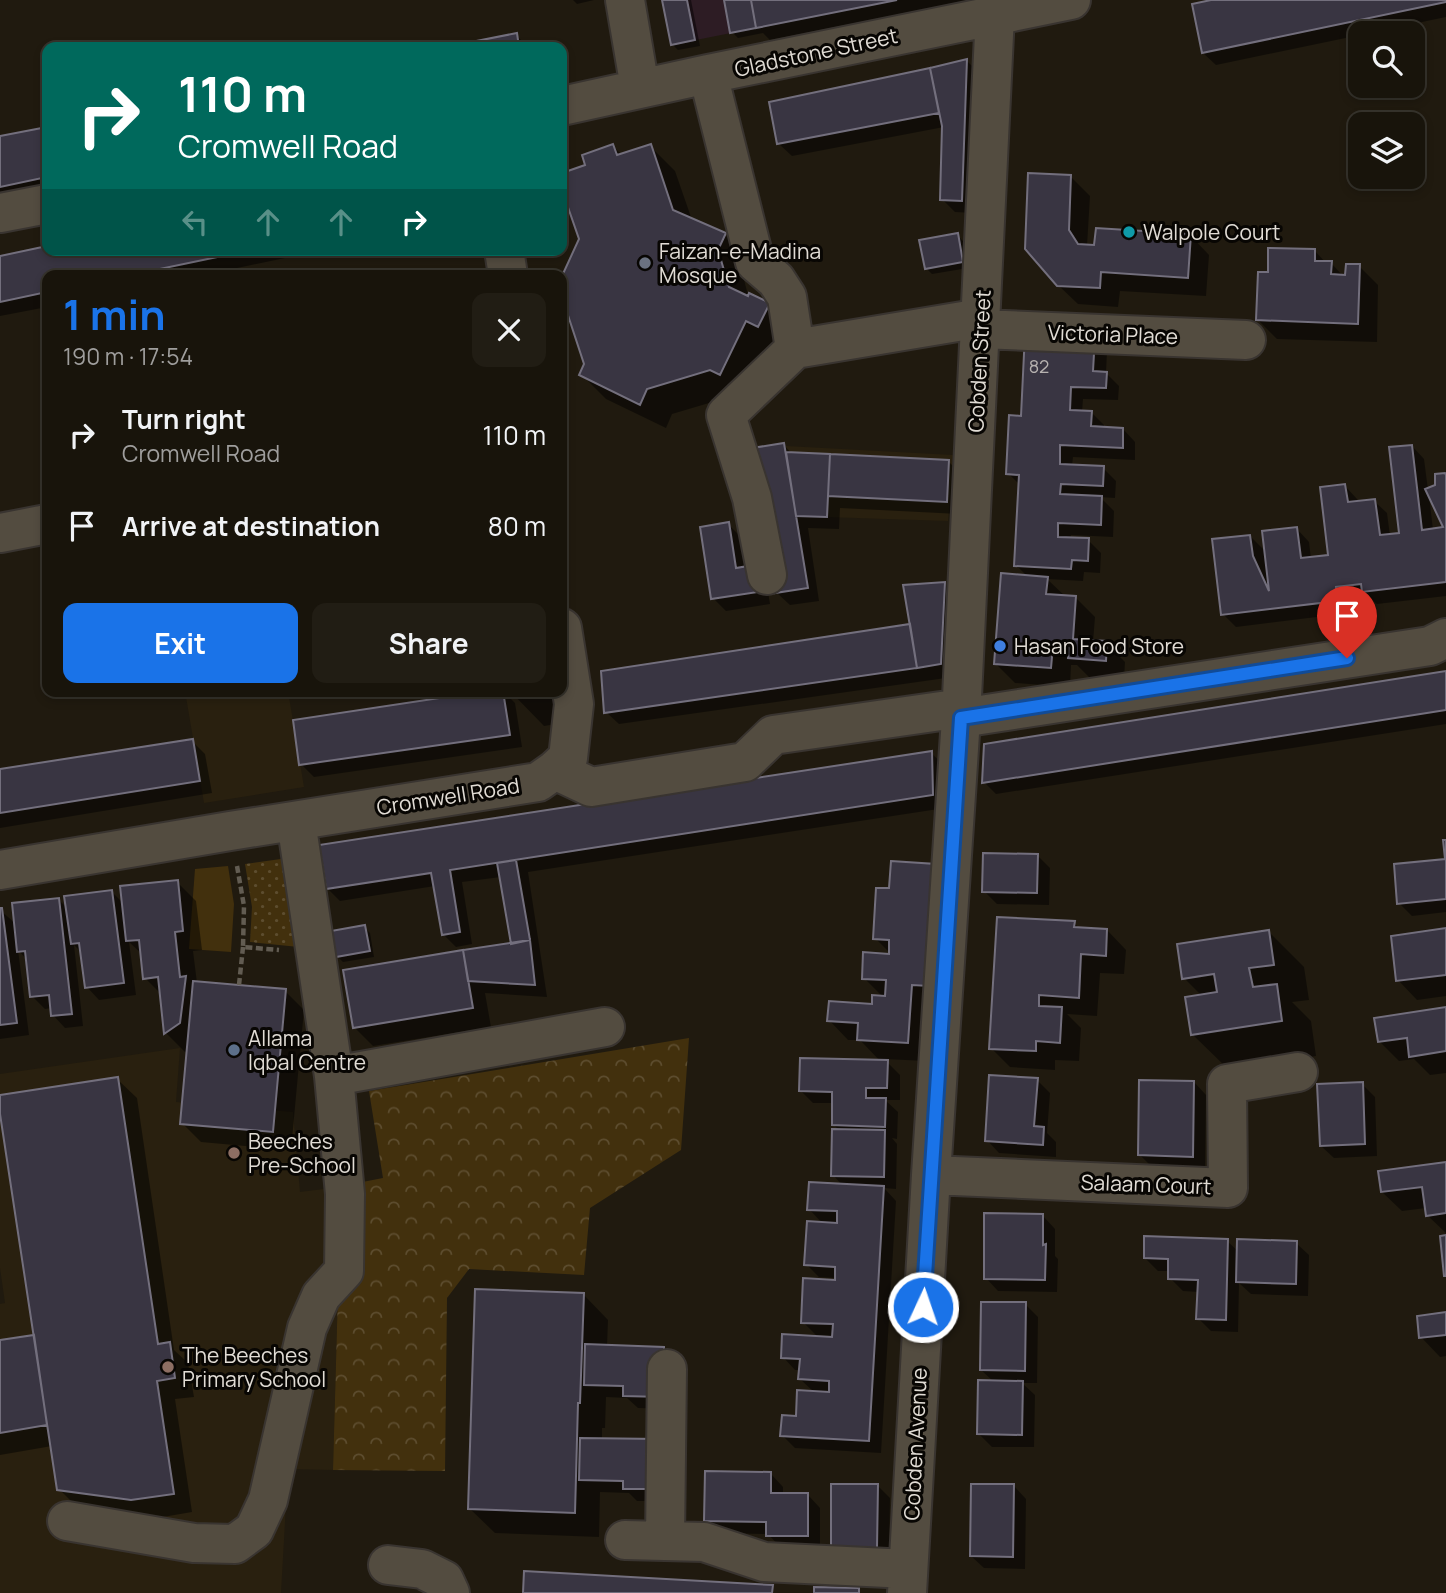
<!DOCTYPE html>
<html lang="en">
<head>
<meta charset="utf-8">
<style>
  body { margin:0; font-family:Manrope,sans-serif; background:#211d14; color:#f1f3f6; height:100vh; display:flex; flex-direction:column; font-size:26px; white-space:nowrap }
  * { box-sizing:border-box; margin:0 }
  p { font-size:23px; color:#9f9e9d }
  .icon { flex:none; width:38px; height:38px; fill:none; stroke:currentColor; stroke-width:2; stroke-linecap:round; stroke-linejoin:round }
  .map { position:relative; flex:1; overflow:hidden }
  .panel { position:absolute; left:42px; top:270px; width:525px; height:427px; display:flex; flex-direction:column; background:#18140b; border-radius:14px; box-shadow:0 4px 10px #0003,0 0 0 2px #36332c }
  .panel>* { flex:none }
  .banner { position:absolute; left:42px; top:42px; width:525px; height:214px; border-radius:14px; box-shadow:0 4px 10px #0003,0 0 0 2px #36332c; background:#00695c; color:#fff; overflow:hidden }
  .controls { position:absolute; left:1348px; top:21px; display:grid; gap:14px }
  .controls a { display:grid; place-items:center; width:77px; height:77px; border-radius:14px; background:#18140b; box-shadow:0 4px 10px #0003,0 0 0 2px #36332c; font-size:35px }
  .pin { position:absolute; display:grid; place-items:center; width:60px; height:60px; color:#fff; margin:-72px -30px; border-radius:50% 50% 50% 0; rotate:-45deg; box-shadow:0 0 7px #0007 }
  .pin .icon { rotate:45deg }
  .me { position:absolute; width:77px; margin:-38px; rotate:3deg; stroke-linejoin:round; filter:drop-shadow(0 0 5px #0008) }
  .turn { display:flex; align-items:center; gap:24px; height:147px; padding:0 21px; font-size:32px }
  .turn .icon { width:91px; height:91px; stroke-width:2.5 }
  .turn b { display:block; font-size:49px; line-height:60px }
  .lanes { display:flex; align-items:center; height:66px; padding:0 21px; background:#0003; justify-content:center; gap:35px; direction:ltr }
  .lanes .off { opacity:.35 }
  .round { display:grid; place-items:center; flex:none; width:74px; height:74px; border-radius:14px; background:#211d14 }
  .overview { display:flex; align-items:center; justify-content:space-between; height:119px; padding:0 21px }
  h1 { font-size:42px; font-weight:700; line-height:52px; color:#1a73e8 }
  .button { display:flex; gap:14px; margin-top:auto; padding:14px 21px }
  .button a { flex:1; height:80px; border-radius:14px; background:#1a73e8; color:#fff; font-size:28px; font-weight:700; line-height:80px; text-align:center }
  .button a+a { background:#211d14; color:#f1f3f6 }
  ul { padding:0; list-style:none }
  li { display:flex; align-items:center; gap:21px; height:91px; padding:0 21px }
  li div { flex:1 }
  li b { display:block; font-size:26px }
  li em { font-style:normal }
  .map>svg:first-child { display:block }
  .built { fill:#29200f }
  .industrial { fill:#2d1c24 }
  .grass { fill:#42300d }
  .park { fill:url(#park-crowns) }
  .garden { fill:url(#garden-dots) }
  .shadow { fill:#0007; fill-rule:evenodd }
  .building { fill:#393542; stroke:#736f7d; stroke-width:2 }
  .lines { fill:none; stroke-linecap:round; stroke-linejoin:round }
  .minor-casing { stroke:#393430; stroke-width:42 }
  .path { stroke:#625c52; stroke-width:4.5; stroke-dasharray:7 3.5; stroke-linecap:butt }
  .minor { stroke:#534c40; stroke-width:38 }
  .route-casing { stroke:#114b97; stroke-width:18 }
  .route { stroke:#1a73e8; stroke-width:12 }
  .culture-dot { fill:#0f9aa8; stroke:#080603; stroke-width:2.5 }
  .worship-dot { fill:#6b7280; stroke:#080603; stroke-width:2.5 }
  .shop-dot { fill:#3f7fe0; stroke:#080603; stroke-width:2.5 }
  .service-dot { fill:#5c6f8a; stroke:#080603; stroke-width:2.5 }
  .education-dot { fill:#8d6e63; stroke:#080603; stroke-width:2.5 }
  .labels { text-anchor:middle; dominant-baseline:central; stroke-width:6; stroke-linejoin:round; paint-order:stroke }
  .number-label { font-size:18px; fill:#b7b2b0 }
  .street-label { font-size:21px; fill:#e1dcd5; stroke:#080603 }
  .poi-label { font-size:21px; fill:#e1dcd5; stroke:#080603; text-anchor:start }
</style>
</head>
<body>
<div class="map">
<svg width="1446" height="1593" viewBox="0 0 1446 1593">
  <defs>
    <pattern id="park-crowns" width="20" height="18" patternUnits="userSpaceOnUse" patternTransform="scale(1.75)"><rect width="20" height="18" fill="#42300d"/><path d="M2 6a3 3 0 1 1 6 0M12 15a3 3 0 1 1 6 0" fill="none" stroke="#5d4d2f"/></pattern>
    <pattern id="garden-dots" width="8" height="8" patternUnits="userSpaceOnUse" patternTransform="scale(1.75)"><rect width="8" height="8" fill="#42300d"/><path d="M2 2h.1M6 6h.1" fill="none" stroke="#5d4d2f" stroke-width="1.8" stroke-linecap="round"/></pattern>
  </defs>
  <rect width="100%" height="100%" fill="#201a0f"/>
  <path class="built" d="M786,446L953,455L948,521L796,516Z
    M185,691H288L304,787L204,803Z
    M180,1048L176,1102L293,1112L300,1192L332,1188L338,1290L333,1470L288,1469L281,1593H0V1304L5,1303L0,1268V1074Z"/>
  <path class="industrial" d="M662,0H751L756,28L671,45Z"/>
  <path class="grass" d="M228,866L234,904L231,952L189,949L195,869Z"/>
  <path class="park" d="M689,1038L681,1150L590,1208L584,1275L469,1269L447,1298L445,1471L333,1470L338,1291L332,1188L383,1178L369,1091Z"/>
  <path class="garden" d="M288,858L299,947L250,942L252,907L245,864Z"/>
  <path class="shadow" d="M573,0H594L577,4Z
    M664,0H691L700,46L678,50L672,44Z
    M725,0H971L770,40L763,33L738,38L732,32Z
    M1219,0H1446V17L1369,33H1360V35L1216,65L1203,53Z
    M516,35L528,47H455Z
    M967,61L979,73L974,213L955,212L942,199L944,127L792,156L779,144L771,104Z
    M47,128V192L0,201V138Z
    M613,146L622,155L650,146L675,171L692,220L725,235L750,260L743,276L748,295L769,305L784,351L771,345L745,399L736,395L672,414L666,428L606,399L581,374L586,364L564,298L562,296V281L581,239L562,185V175L587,166Z
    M1071,177L1090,196L1087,246L1190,235L1209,255L1206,296L1120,291L1118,307L1078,304L1058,285Z
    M957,235L963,241L968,268L932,274L926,268Z
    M47,248V250H323L204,275H47V307L0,316V258Z
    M1315,251L1326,263H1331L1344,277L1359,266L1378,285L1377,342L1277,339L1258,320L1269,274Z
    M1026,335L1107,351L1106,373L1119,386L1118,400L1083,399L1082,412H1091L1104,425V428L1123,429L1135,442V460L1073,457L1072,466L1103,468L1116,481L1115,498L1100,497L1114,511L1113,537L1071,535L1070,539L1088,540L1101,553L1100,573L1084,572L1083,581L1047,579L1066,597L1076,598L1095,617L1093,642L1106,643L1125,662L1124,679L1089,677L1077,665H1071L1070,687L1015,683L996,664L1028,577L1016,565L1020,485L1008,473L1023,418Z
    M784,445L792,454L949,462L961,474L959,514L840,508L839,529L808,528L819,601L790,605L777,593Z
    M1412,446L1424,459L1428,490L1437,486L1446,476V596L1377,604L1369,597L1348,599L1349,613L1236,627L1223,614L1250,536L1266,552L1297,529L1309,542L1311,559L1330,556L1345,486L1357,499L1358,503L1374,501L1387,513L1390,536L1401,534ZM1429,495L1445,529L1433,530Z
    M728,524L741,537L746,568L766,580L770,604L726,611L713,598Z
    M945,584L957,596L953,677L619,724L606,712L912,626Z
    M1446,673V724L996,794L984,782Z
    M503,691L515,703L522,747L314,777L301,764Z
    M510,691H562L574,721L544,726Z
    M192,741L205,754L212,793L0,828V770Z
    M931,753L944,765L945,808L528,872L547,997L485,993L491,1027L373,1046L354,1027L513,945L501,877L462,882L472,944L456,947L443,934L435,886L340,901L328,889Z
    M1037,855L1050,868L1049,905L997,904L984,891Z
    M1446,860V912L1412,916L1399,903Z
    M936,866L927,1061L884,1059L900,1075V1100H885L898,1112L897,1139L892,1138L897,1144L896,1189L884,1188L896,1201L881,1453L795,1448L782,1435L815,1393L800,1379L801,1370H795L783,1357L834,1339V1336L816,1335L803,1322L836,1281V1278L819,1277L806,1264L823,1224L809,1209L843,1186L833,1175L840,1131L834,1125V1103H813L800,1090L881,1062L860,1040H848L829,1020L873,1006L884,998L864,978L893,956L875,938L891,890Z
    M177,882L196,901L202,950L193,951L197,983L285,991L304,1010L291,1150L201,1142L182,1123L189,1049L185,1052L166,1033L162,995L145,978L143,955L129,942L136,995L99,1000L87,987L82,953L74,945L83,1026L65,1028L53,1015L52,1008L45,1009L32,996L28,961L18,950L29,1035L0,1039V910L16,924L58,899L68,909L112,892L124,904Z
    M1074,923L1080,929L1107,930L1126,950L1124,974L1100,973L1097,1016L1067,1014L1081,1028L1079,1061L1055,1060V1070L1010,1067L991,1048Z
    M364,927L370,933L374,957L343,962L337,956Z
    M1446,930V996L1417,1000L1398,980Z
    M1269,932L1304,967L1309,1000L1292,1002L1311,1021L1316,1056L1228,1069L1192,1034L1202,996L1184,978Z
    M1446,1009V1073L1430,1075L1414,1059L1399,1061L1380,1042Z
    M117,1079L137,1098L174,1350L188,1363L194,1397L175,1399L192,1512L151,1519L78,1508L59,1489L52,1446L0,1455V1342L36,1336L0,1097Z
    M1037,1080L1050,1093L1047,1133L1056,1142V1157L999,1153L987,1140Z
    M1194,1082L1206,1095L1205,1169L1152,1167L1140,1155Z
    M1362,1084L1375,1097L1377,1156L1334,1158L1321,1146Z
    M1446,1164V1233L1427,1215L1426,1208L1402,1211L1382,1192Z
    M1043,1216L1055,1229V1256L1058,1259L1057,1292L998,1291L986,1278Z
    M1227,1241L1239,1252L1296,1243L1309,1255L1308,1296L1251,1294L1239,1283L1238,1332L1211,1331L1198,1318L1199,1292L1183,1291L1170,1278V1271H1158L1145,1258Z
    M583,1294L608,1320L607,1347L663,1348L676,1361L675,1409L638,1408L627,1398L606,1397L605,1428H602V1440L672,1501H637L629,1493L600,1492L599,1537L495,1533L469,1508Z
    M1025,1304L1038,1317L1037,1383H1022L1035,1395L1034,1447H992L979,1434L994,1382L981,1370Z
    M1446,1314V1356L1440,1357L1421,1337Z
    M771,1474L783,1487V1495H808L820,1508V1548H781L768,1534L718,1533L706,1521Z
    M878,1486L890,1498L889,1561H845Z
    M1014,1486L1026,1499L1025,1569L984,1568L971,1556Z"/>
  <path class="building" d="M662,0H687L695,40L671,45Z
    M724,0H751L756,28L730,33Z
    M751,0H897L756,28Z
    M1211,0H1446V2L1202,53L1192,4Z
    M517,33L519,47H446Z
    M967,59L962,201L940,200L942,126L930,68Z
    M930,68L939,113L777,144L769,102Z
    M47,127V177L0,187V136Z
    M613,144L617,155L651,144L673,210L726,233L718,250L729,287L748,296L749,293L770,303L758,327L746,321L720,375L710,370L647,389L640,405L579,375L584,364L562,297V276L579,239L562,190V173L585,165L582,155Z
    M1028,173L1071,175L1069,230L1078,244L1094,245L1096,228L1191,234L1188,278L1101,272L1100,288L1057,286L1025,249Z
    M958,233L963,262L925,269L919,240Z
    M47,246V250H251L131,275H47V292L0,302V256Z
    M1268,248L1315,249V261H1332L1331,274L1345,275L1346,264H1360L1358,324L1256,320L1258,272H1268Z
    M1025,333L1095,336L1093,371L1107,372L1106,388L1071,387L1070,410L1092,411L1091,426L1123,428V448L1060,445V464L1104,466L1103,486L1061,484L1060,494L1102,496L1101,525L1058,523V537L1089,538L1088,561L1072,560L1071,569L1014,566L1019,475L1006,474L1009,415L1021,416Z
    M784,443L808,588L775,593L752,448Z
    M1412,445L1422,530L1443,527L1425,489L1435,485V474L1445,473L1446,475V582L1362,592L1361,584L1336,587L1337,601L1221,615L1212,539L1250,535L1253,556L1269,591L1262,531L1297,527L1301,558L1328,555L1320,487L1345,484L1348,502L1375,499L1380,535L1399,533L1389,447Z
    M786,452L830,454L827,517L796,516Z
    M830,454L949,460L947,502L828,496Z
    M729,522L736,568L754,565L758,592L711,599L700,527Z
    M1001,573L1048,577L1046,594L1076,596L1073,639L1107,641L1106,661L1068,658L1069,648L1053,646L1051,668L994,664Z
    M945,582L941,664L917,668L903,585Z
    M910,624L917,668L604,713L601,671Z
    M1446,671V710L982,783L984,744Z
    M486,691H503L510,735L299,765L293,720Z
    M193,739L200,781L0,813V769Z
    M932,751L933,795L450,870L460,932L442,935L431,873L326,889L319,845Z
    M1443,840H1446V899L1397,904L1394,864L1445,859Z
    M983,853L1038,854L1037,893L982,892Z
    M516,860L530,940L511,944L497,863Z
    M891,861L936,864L929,986L912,985L908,1043L857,1040L858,1023L827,1021L829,1001L872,1004V995L885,996L886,980L862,979L863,952L889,954V940L873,939L876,888H889Z
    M178,880L183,931L175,932L180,977L186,976L180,1023L164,1034L158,977L143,979L139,940L126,941L120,886Z
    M112,890L124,983L85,988L79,943L71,944L64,896Z
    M59,898L72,1014L51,1016L49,995L30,997L25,951L17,952L12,903Z
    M0,908H2L17,1023L0,1025Z
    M997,917L1075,921L1074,927L1107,929L1106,956L1081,954L1079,998L1039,995V1006L1062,1007L1060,1043L1036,1041V1051L989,1049Z
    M365,925L370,951L336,957L331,931Z
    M1446,928V975L1396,981L1391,936Z
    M1269,930L1274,965L1249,968L1253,987L1277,984L1282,1021L1191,1035L1185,997L1217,992L1214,974L1182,979L1177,944Z
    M530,940L535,985L468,981L463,950Z
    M463,950L473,1008L353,1028L343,970Z
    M193,981L286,989L273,1132L180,1124Z
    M1446,1007V1051L1409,1057L1407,1038L1378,1042L1374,1018Z
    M800,1058L888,1060L887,1088H866V1098H886L885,1127L832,1125V1092L799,1091Z
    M989,1075L1038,1078L1034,1126L1044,1127L1043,1145L985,1141Z
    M118,1077L158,1344L170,1342L175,1378L157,1381L174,1494L131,1500L57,1490L0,1114V1095Z
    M1139,1080L1194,1081L1193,1157L1138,1155Z
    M1363,1082L1365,1144L1320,1146L1317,1084Z
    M832,1129L885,1130L884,1177L831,1176Z
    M1446,1162V1213L1426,1216L1422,1187L1381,1192L1378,1171Z
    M809,1182L884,1186L869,1441L780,1436L782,1415L796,1416L797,1390L829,1392V1381L798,1379L800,1359L781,1358L782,1334L832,1337L833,1324L801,1323L803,1278L835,1280V1267L804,1265L807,1221L837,1223V1211L807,1210Z
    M984,1213L1043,1214V1245L1046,1244L1045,1280L984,1279Z
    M1446,1235V1276H1444L1440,1236Z
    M1144,1236L1228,1239L1226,1320L1196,1319L1198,1280L1168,1279V1259L1144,1258Z
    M1237,1239L1297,1241L1296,1284L1236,1282Z
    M475,1289L584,1293L580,1403H578L575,1513L468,1509Z
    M981,1302H1026L1025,1371L980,1370Z
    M1446,1312V1335L1419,1338L1417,1316Z
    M34,1335L47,1425L0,1433V1340Z
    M585,1344L664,1347L663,1397L623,1396V1386L584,1385Z
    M978,1380L1023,1381L1022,1435L977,1434Z
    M580,1438L660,1439V1489H623V1481L579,1480Z
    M705,1471L771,1472V1493H808V1536H766V1522L704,1521Z
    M831,1484H878L877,1548L831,1549Z
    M971,1484H1014L1013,1557L970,1556Z
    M524,1571L773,1585L772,1593H523Z
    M814,1587L859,1588V1593H814Z"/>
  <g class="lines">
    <g class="minor-casing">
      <path id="minor" d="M625,0L640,88
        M708,74L755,262L776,280L787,297L795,349L981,318
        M562,106L708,74L1071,0
        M0,213L47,204
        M504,250L508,275
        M980,329L1246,340
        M0,533L47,524
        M767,575L752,498L726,415L795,349
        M961,718L1430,646L1446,638
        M555,770L591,787L745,762L773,735L962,708
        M0,870L230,831L538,782L555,770L568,758L574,704L562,628
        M334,1076L605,1027
        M931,1175L1228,1188L1227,1084L1298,1072
        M67,1521L194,1543L235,1544L254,1530L268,1500L307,1328L321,1296L344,1271L345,1194L334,1076L296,821
        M625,1540L704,1542L764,1562L908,1569
        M665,1541L667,1369
        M388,1565L422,1569L444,1580L450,1593
        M907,1593L931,1175L961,718L995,14"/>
    </g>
    <path class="path" d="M237,866L244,906L243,947L279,950
      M239,985L243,947"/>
    <use href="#minor" class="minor"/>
  </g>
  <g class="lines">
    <g class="route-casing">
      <path id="route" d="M923,1307L961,718L1347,658"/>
    </g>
    <use href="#route" class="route"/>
  </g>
  <circle class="culture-dot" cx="1129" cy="232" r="7"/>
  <circle class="worship-dot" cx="645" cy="263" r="7"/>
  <circle class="shop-dot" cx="1000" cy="646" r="7"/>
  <circle class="service-dot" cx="234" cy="1050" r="7"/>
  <g class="education-dot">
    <circle cx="234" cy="1153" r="7"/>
    <circle cx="168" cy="1367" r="7"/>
  </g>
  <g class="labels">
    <g class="number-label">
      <text x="1039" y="366">82</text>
    </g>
    <g class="street-label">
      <text transform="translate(816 52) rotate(-12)">Gladstone Street</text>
      <text transform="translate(1113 334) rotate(2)">Victoria Place</text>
      <text transform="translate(979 361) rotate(-87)">Cobden Street</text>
      <text transform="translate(448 796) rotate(-9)">Cromwell Road</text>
      <text transform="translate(1146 1184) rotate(2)">Salaam Court</text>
      <text transform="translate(915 1444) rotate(-87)">Cobden Avenue</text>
    </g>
    <g class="poi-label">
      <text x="1143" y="232">Walpole Court</text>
      <text x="659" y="251">Faizan-e-Madina<tspan x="659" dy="24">Mosque</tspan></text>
      <text x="1014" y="646">Hasan Food Store</text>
      <text x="248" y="1038">Allama<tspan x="248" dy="24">Iqbal Centre</tspan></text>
      <text x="248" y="1141">Beeches<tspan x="248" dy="24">Pre-School</tspan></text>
      <text x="182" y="1355">The Beeches<tspan x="182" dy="24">Primary School</tspan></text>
    </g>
  </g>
</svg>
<div class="controls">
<a><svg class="icon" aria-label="search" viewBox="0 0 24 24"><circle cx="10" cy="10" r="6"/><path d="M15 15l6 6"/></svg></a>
<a><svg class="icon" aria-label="layers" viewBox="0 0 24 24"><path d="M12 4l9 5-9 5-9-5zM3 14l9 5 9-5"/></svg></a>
</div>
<div class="pin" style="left:1347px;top:658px;background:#d93025"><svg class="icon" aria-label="arrive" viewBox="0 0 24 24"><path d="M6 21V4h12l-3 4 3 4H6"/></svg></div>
<svg class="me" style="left:923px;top:1307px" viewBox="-20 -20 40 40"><circle r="17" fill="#1a73e8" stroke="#fff" stroke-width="3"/><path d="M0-11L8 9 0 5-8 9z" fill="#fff"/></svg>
<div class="banner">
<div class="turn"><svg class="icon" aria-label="right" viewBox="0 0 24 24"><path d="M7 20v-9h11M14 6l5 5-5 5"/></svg><div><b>110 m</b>Cromwell Road</div></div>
<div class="lanes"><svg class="icon off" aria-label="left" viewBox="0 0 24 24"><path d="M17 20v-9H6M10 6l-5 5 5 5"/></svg><svg class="icon off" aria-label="ahead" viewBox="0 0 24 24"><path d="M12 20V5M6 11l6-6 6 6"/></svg><svg class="icon off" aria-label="ahead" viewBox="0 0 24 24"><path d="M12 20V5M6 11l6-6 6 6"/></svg><svg class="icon" aria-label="right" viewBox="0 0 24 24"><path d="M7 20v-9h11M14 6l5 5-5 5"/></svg></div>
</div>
<section class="panel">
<div class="overview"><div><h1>1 min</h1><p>190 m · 17:54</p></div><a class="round"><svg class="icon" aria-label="close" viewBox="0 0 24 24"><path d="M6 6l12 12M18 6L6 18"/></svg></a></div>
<ul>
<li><svg class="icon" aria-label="right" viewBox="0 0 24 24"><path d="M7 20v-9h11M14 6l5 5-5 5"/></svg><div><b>Turn right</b><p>Cromwell Road</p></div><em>110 m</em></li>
<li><svg class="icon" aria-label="arrive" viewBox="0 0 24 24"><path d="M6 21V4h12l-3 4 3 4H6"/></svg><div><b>Arrive at destination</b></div><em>80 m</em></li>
</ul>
<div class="button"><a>Exit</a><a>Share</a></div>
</section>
</div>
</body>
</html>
